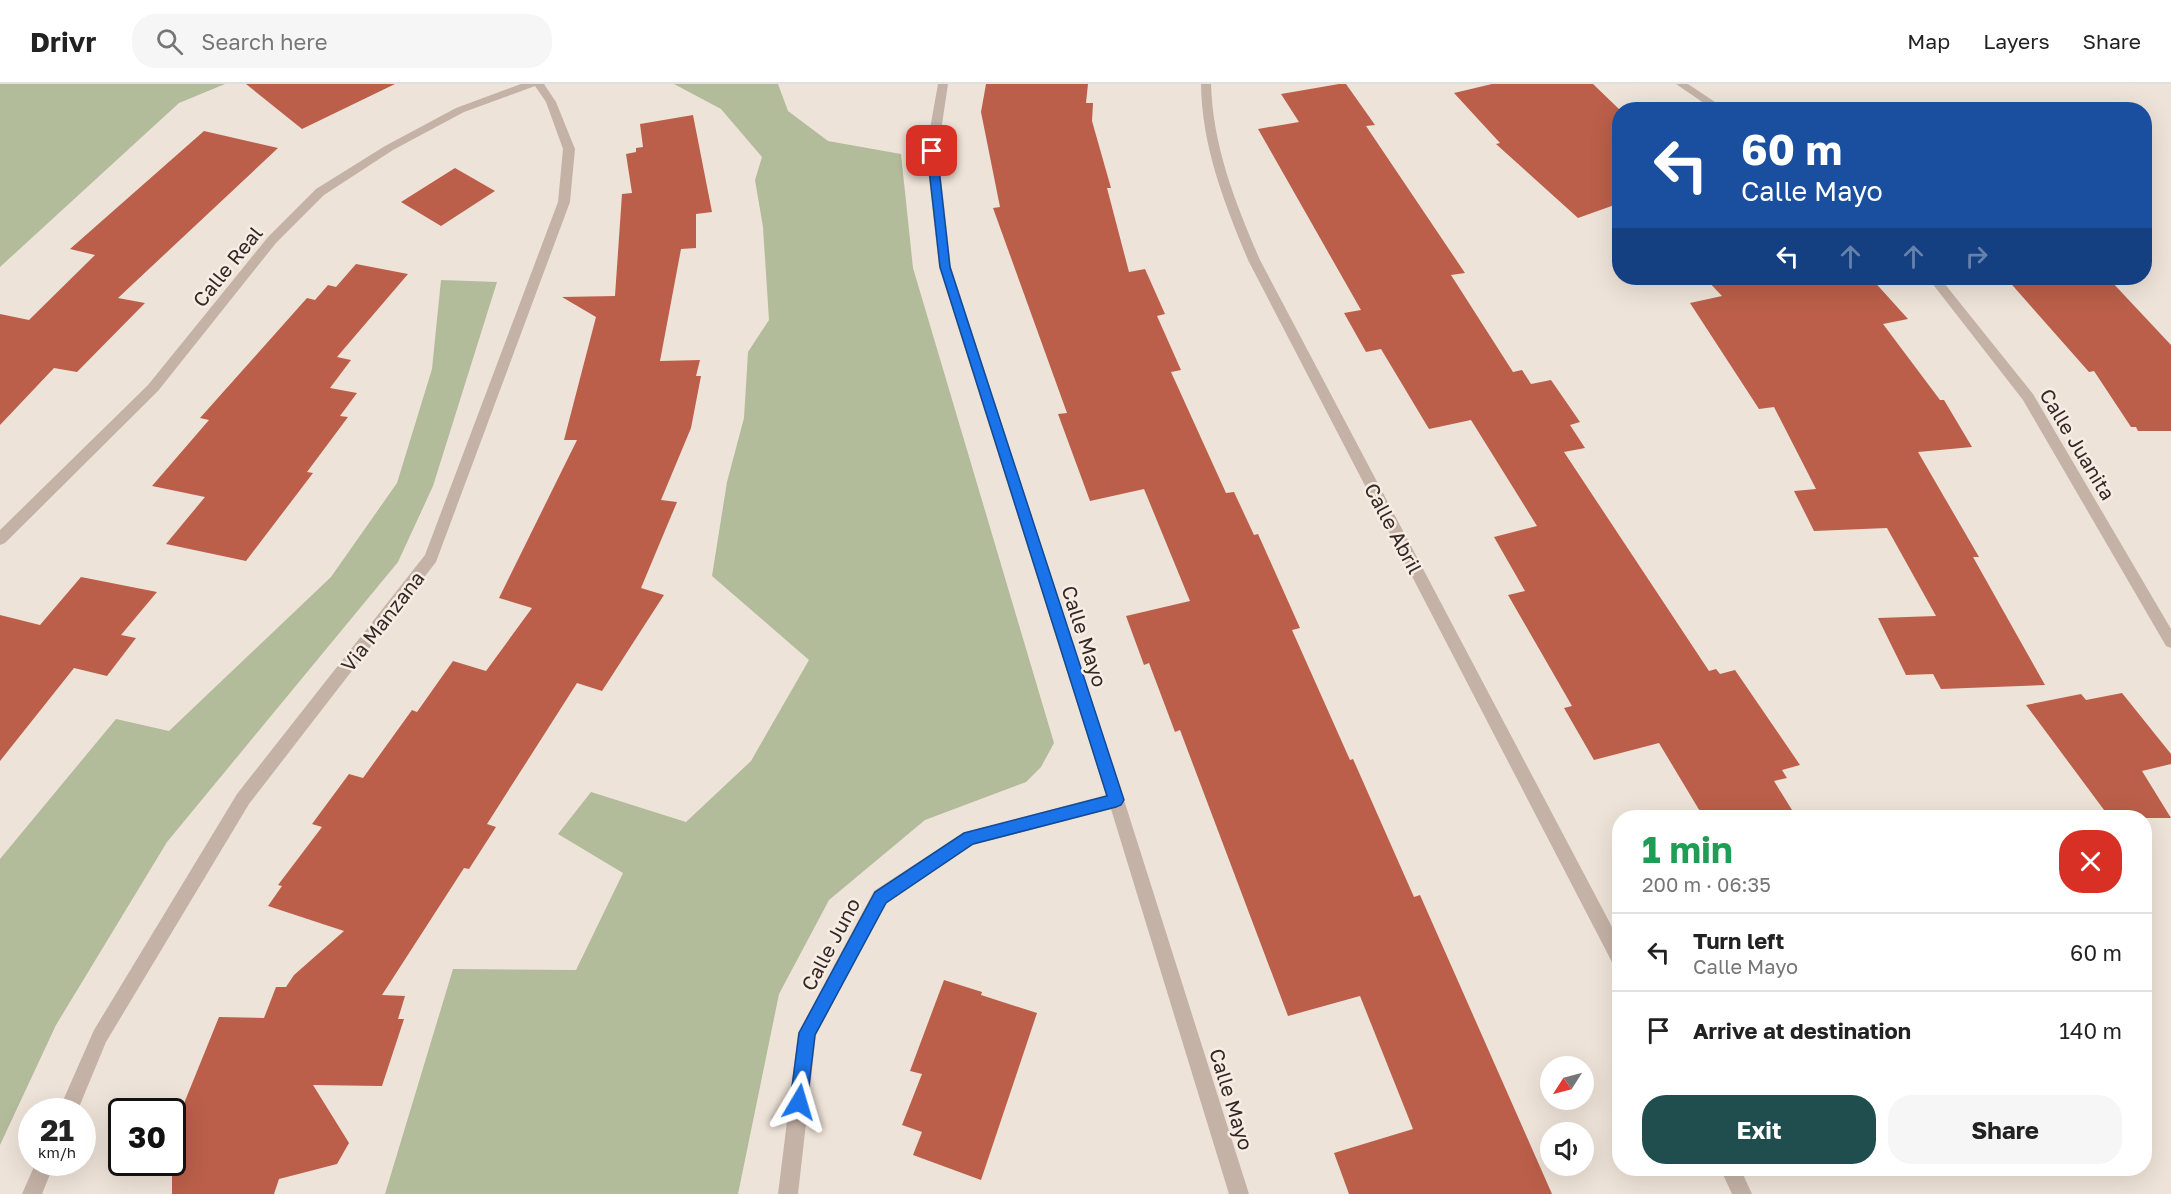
<!DOCTYPE html>
<html lang="en">
<head>
<meta charset="utf-8">
<style>
  body { margin:0; font-family:"Golos Text",sans-serif; background:#f6f6f6; color:#222; height:100vh; display:flex; flex-direction:column; font-size:22px; white-space:nowrap }
  * { box-sizing:border-box; margin:0 }
  p { font-size:20px; color:#767676 }
  .icon { flex:none; width:33px; height:33px; fill:none; stroke:currentColor; stroke-width:2; stroke-linecap:round; stroke-linejoin:round }
  .map { position:relative; flex:1; overflow:hidden }
  .panel { position:absolute; left:1612px; top:726px; width:540px; height:366px; display:flex; flex-direction:column; background:#fff; border-radius:24px; box-shadow:0 6px 24px #0002 }
  .panel>* { flex:none }
  .banner { position:absolute; left:1612px; top:18px; width:540px; height:183px; border-radius:24px; box-shadow:0 6px 24px #0002; background:#1a4fa0; color:#fff; overflow:hidden }
  .needle { width:39px; rotate:234deg }
  .tools { position:absolute; left:1540px; top:972px; display:grid; gap:12px }
  .tools a { display:grid; place-items:center; width:54px; height:54px; border-radius:50%; background:#fff; box-shadow:0 6px 24px #0002; font-size:30px }
  .speed { position:absolute; left:18px; top:1014px; display:flex; gap:12px; font-size:30px; font-weight:700; text-align:center }
  .speed>* { display:grid; place-content:center; width:78px; height:78px; border-radius:50%; background:#fff; box-shadow:0 6px 24px #0002; line-height:1 }
  .speed small { font-size:15px; font-weight:400 }
  .speed .limit { border:3px solid #111; border-radius:9px; background:#fff; color:#111 }
  .pin { position:absolute; display:grid; place-items:center; width:51px; height:51px; color:#fff; margin:-26px; border-radius:12px; box-shadow:0 3px 9px #0006 }
  .me { position:absolute; width:66px; margin:-33px; rotate:7deg; stroke-linejoin:round; filter:drop-shadow(0 0 4px #0008) }
  .turn { display:flex; align-items:center; gap:21px; height:126px; padding:0 30px; font-size:27px }
  .turn .icon { width:78px; height:78px; stroke-width:2.5 }
  .turn b { display:block; font-size:42px; line-height:51px }
  .lanes { display:flex; align-items:center; height:57px; padding:0 30px; background:#0003; justify-content:center; gap:30px; direction:ltr }
  .lanes .off { opacity:.35 }
  .round { display:grid; place-items:center; flex:none; width:63px; height:63px; border-radius:24px; background:#f6f6f6 }
  .summary { display:flex; align-items:center; justify-content:space-between; height:102px; padding:0 30px }
  h1 { font-size:36px; font-weight:700; line-height:45px; color:#1e9e55 }
  .button { display:flex; gap:12px; margin-top:auto; padding:12px 30px }
  .button a { flex:1; height:69px; border-radius:24px; background:#204e4f; color:#fff; font-size:24px; font-weight:700; line-height:69px; text-align:center }
  .button a+a { background:#f6f6f6; color:#222 }
  ul { padding:0; list-style:none }
  li { display:flex; align-items:center; gap:18px; height:78px; padding:0 30px; border-top:2px solid #e0e0e0 }
  li div { flex:1 }
  li b { display:block; font-size:22px }
  li em { font-style:normal }
  header { display:flex; align-items:center; gap:36px; box-sizing:border-box; height:84px; padding:0 30px; background:#fff; border-bottom:2px solid #e0e0e0 }
  header strong { font-size:28px }
  nav { display:flex; gap:33px; margin-inline-start:auto; font-size:21px }
  .search { width:420px; height:54px; background:#f6f6f6; display:flex; align-items:center; gap:15px; box-sizing:border-box; padding:0 21px; border-radius:24px; color:#767676; font-size:22px }
  .map>svg:first-child { display:block }
  .green { fill:#b2bb9a }
  .building { fill:#bb5f4a }
  .lines { fill:none; stroke-linecap:round; stroke-linejoin:round }
  .minor { fill:#c5b2a6; fill-rule:evenodd }
  .route { fill:#1a73e8; stroke:#114b97; stroke-width:1.5 }
  .labels { text-anchor:middle; dominant-baseline:central; stroke-width:5; stroke-linejoin:round; paint-order:stroke }
  .street-label { font-size:20px; fill:#322926; stroke:#f7ede4 }
</style>
</head>
<body>
<header>
<strong>Drivr</strong>
<div class="search"><svg class="icon" aria-label="search" viewBox="0 0 24 24"><circle cx="10" cy="10" r="6"/><path d="M15 15l6 6"/></svg>Search here</div>
<nav><a>Map</a><a>Layers</a><a>Share</a></nav>
</header>
<div class="map">
<svg width="2171" height="1110" viewBox="0 0 2171 1110">
  <rect width="100%" height="100%" fill="#eee3d8"/>
  <path class="green" d="M0,0H225L179,19L0,183Z
    M674,0H778L788,27L828,57L901,70L913,184L1054,659L1041,683L1026,698L925,736L829,816L779,910L738,1110H385L453,885L576,886L623,789L558,750L591,708L686,738L751,677L809,576L712,492L727,398L744,334L748,268L769,236L763,143L755,96L762,73L721,25Z
    M441,196L497,198L433,402L398,478L167,758L56,941L0,1061V775L116,635L169,647L331,493L397,399L432,285Z"/>
  <path class="building" d="M246,0H395L302,45Z
    M986,0H1088L1086,19H1093L1092,37L1111,104H1107L1129,188L1145,185L1165,230L1157,232L1181,286L1171,288L1226,409L1234,408L1254,451L1258,450L1300,544L1292,546L1350,676L1353,675L1414,813L1420,811L1552,1110H1349L1334,1069L1413,1045L1360,912L1288,932L1180,646L1175,648L1149,579L1144,581L1126,532L1190,517L1144,405L1090,417L1058,330L1067,329L993,124L1000,123L981,28Z
    M1339,0H1346L1375,41L1366,42L1465,189L1451,191L1513,288L1522,286L1531,300L1551,296L1580,338L1570,341L1585,364L1564,368L1709,587L1716,585L1720,590L1735,586L1800,681L1782,686L1787,694L1774,697L1797,734H1704L1659,659L1594,676L1564,624L1572,622L1508,511L1525,507L1494,453L1537,442L1471,336L1429,345L1381,265L1366,268L1344,229L1361,226L1258,45L1299,38L1281,10Z
    M1492,0H1593L1620,26V119L1578,134L1496,60L1500,59L1454,9Z
    M693,31L712,128L696,130V164L681,165L660,277L700,276L696,292H701L691,344L661,416L677,418L641,504L664,511L602,607L577,599L487,740L496,743L469,785L464,784L382,911L405,912L398,935H404L382,1002L313,1001L349,1059L337,1080L279,1095L274,1110H172V1049L219,933L264,934L276,903H286L294,891L344,847L268,822L282,802L278,801L322,743L312,740L349,690L363,694L412,626L417,628L453,577L486,587L532,524L499,514L577,356H564L596,233L562,213L615,212L622,110L632,109L626,70L636,68V64L643,63L640,40Z
    M204,47L278,64L118,214L145,219L77,288L54,284L0,341V230L29,236L95,171L70,165Z
    M455,84L495,107L441,142L401,118Z
    M356,180L408,190L337,273L351,276L330,304L357,309L340,332L348,333L307,388L313,389L246,477L166,460L205,413L152,402L209,336L200,334L307,214L315,216L328,201L336,203Z
    M1705,194H1871L1908,235L1883,240L1940,316H1944L1972,363L1918,368L1979,473H1973L2045,601L1941,605L1933,590L1906,591L1878,534L1936,532L1887,444L1814,447L1794,407L1816,405L1774,323L1759,325L1690,219L1722,212Z
    M2006,194H2100L2104,197L2110,196L2171,261V347H2138L2136,343H2131L2094,287L2089,288Z
    M81,493L157,508L121,551L136,554L107,592L74,584L0,677V531L40,541Z
    M2122,609L2171,670V680L2142,687L2171,734H2110L2026,621L2081,610L2086,616Z
    M944,896L982,908L981,911L1037,929L981,1096L913,1071L922,1048L902,1041L922,990L910,987Z"/>
  <g class="lines">
    <path class="minor" d="M521,0H544L556,18L575,65L570,118L436,478L249,720L106,958L77,1028H58L94,946L237,710L425,471L558,118L563,65L546,18L535,2L464,28L393,66L324,111L276,159L158,307L5,459L0,461V446L148,301L268,153L316,105L385,62L456,24Z
      M938,0H948L938,67L951,183L1124,716L1249,1110H1229L1111,725L973,761L886,819L816,951L798,1110H778L798,949L874,807L963,749L1106,711L939,183L926,67Z
      M1201,0H1211C1213,63 1235,118 1260,176L1620,858V885L1614,882L1248,176C1224,118 1202,63 1201,0Z
      M1676,0H1688L1727,26H1714Z
      M1928,194H1940L2033,310L2171,545V564L2166,562L2023,316Z
      M36,1078H55L42,1110H22Z
      M1720,1084H1740L1752,1110H1732Z"/>
  </g>
  <path class="route" d="M932,63L937,67L950,183L1124,716L1121,721L1116,723L973,760L886,819L815,951L807,1018L805,1024L799,1027L793,1024L790,1018L799,949L875,808L964,749L1107,712L940,183L927,67Z"/>
  <g class="labels">
    <g class="street-label">
      <text transform="translate(227 182) rotate(-51)">Calle Real</text>
      <text transform="translate(2078 360) rotate(59)">Calle Juanita</text>
      <text transform="translate(1394 444) rotate(62)">Calle Abril</text>
      <text transform="translate(382 537) rotate(-52)">Via Manzana</text>
      <text transform="translate(1085 552) rotate(72)">Calle Mayo</text>
      <text transform="translate(830 860) rotate(-62)">Calle Juno</text>
      <text transform="translate(1232 1015) rotate(73)">Calle Mayo</text>
    </g>
  </g>
</svg>
<div class="tools">
<a><svg class="needle" viewBox="-14 -14 28 28"><path d="M0-13l5 13h-10z" fill="#e53935"/><path d="M0 13l5-13h-10z" fill="#767676"/></svg></a>
<a><svg class="icon" aria-label="sound" viewBox="0 0 24 24"><path d="M4 9h4l5-4v14l-5-4H4zM17 9q2 3 0 6"/></svg></a>
</div>
<div class="speed"><div>21<small>km/h</small></div><div class="limit">30</div></div>
<div class="pin" style="left:932px;top:67px;background:#d93025"><svg class="icon" aria-label="arrive" viewBox="0 0 24 24"><path d="M6 21V4h12l-3 4 3 4H6"/></svg></div>
<svg class="me" style="left:799px;top:1018px" viewBox="-20 -20 40 40"><path d="M0-17L14 15 0 8-14 15z" fill="#1a73e8" stroke="#fff" stroke-width="4"/></svg>
<div class="banner">
<div class="turn"><svg class="icon" aria-label="left" viewBox="0 0 24 24"><path d="M17 20v-9H6M10 6l-5 5 5 5"/></svg><div><b>60 m</b>Calle Mayo</div></div>
<div class="lanes"><svg class="icon" aria-label="left" viewBox="0 0 24 24"><path d="M17 20v-9H6M10 6l-5 5 5 5"/></svg><svg class="icon off" aria-label="ahead" viewBox="0 0 24 24"><path d="M12 20V5M6 11l6-6 6 6"/></svg><svg class="icon off" aria-label="ahead" viewBox="0 0 24 24"><path d="M12 20V5M6 11l6-6 6 6"/></svg><svg class="icon off" aria-label="right" viewBox="0 0 24 24"><path d="M7 20v-9h11M14 6l5 5-5 5"/></svg></div>
</div>
<section class="panel">
<div class="summary"><div><h1>1 min</h1><p>200 m · 06:35</p></div><a class="round" style="background:#d93025;color:#fff"><svg class="icon" aria-label="close" viewBox="0 0 24 24"><path d="M6 6l12 12M18 6L6 18"/></svg></a></div>
<ul>
<li><svg class="icon" aria-label="left" viewBox="0 0 24 24"><path d="M17 20v-9H6M10 6l-5 5 5 5"/></svg><div><b>Turn left</b><p>Calle Mayo</p></div><em>60 m</em></li>
<li><svg class="icon" aria-label="arrive" viewBox="0 0 24 24"><path d="M6 21V4h12l-3 4 3 4H6"/></svg><div><b>Arrive at destination</b></div><em>140 m</em></li>
</ul>
<div class="button"><a>Exit</a><a>Share</a></div>
</section>
</div>
</body>
</html>
